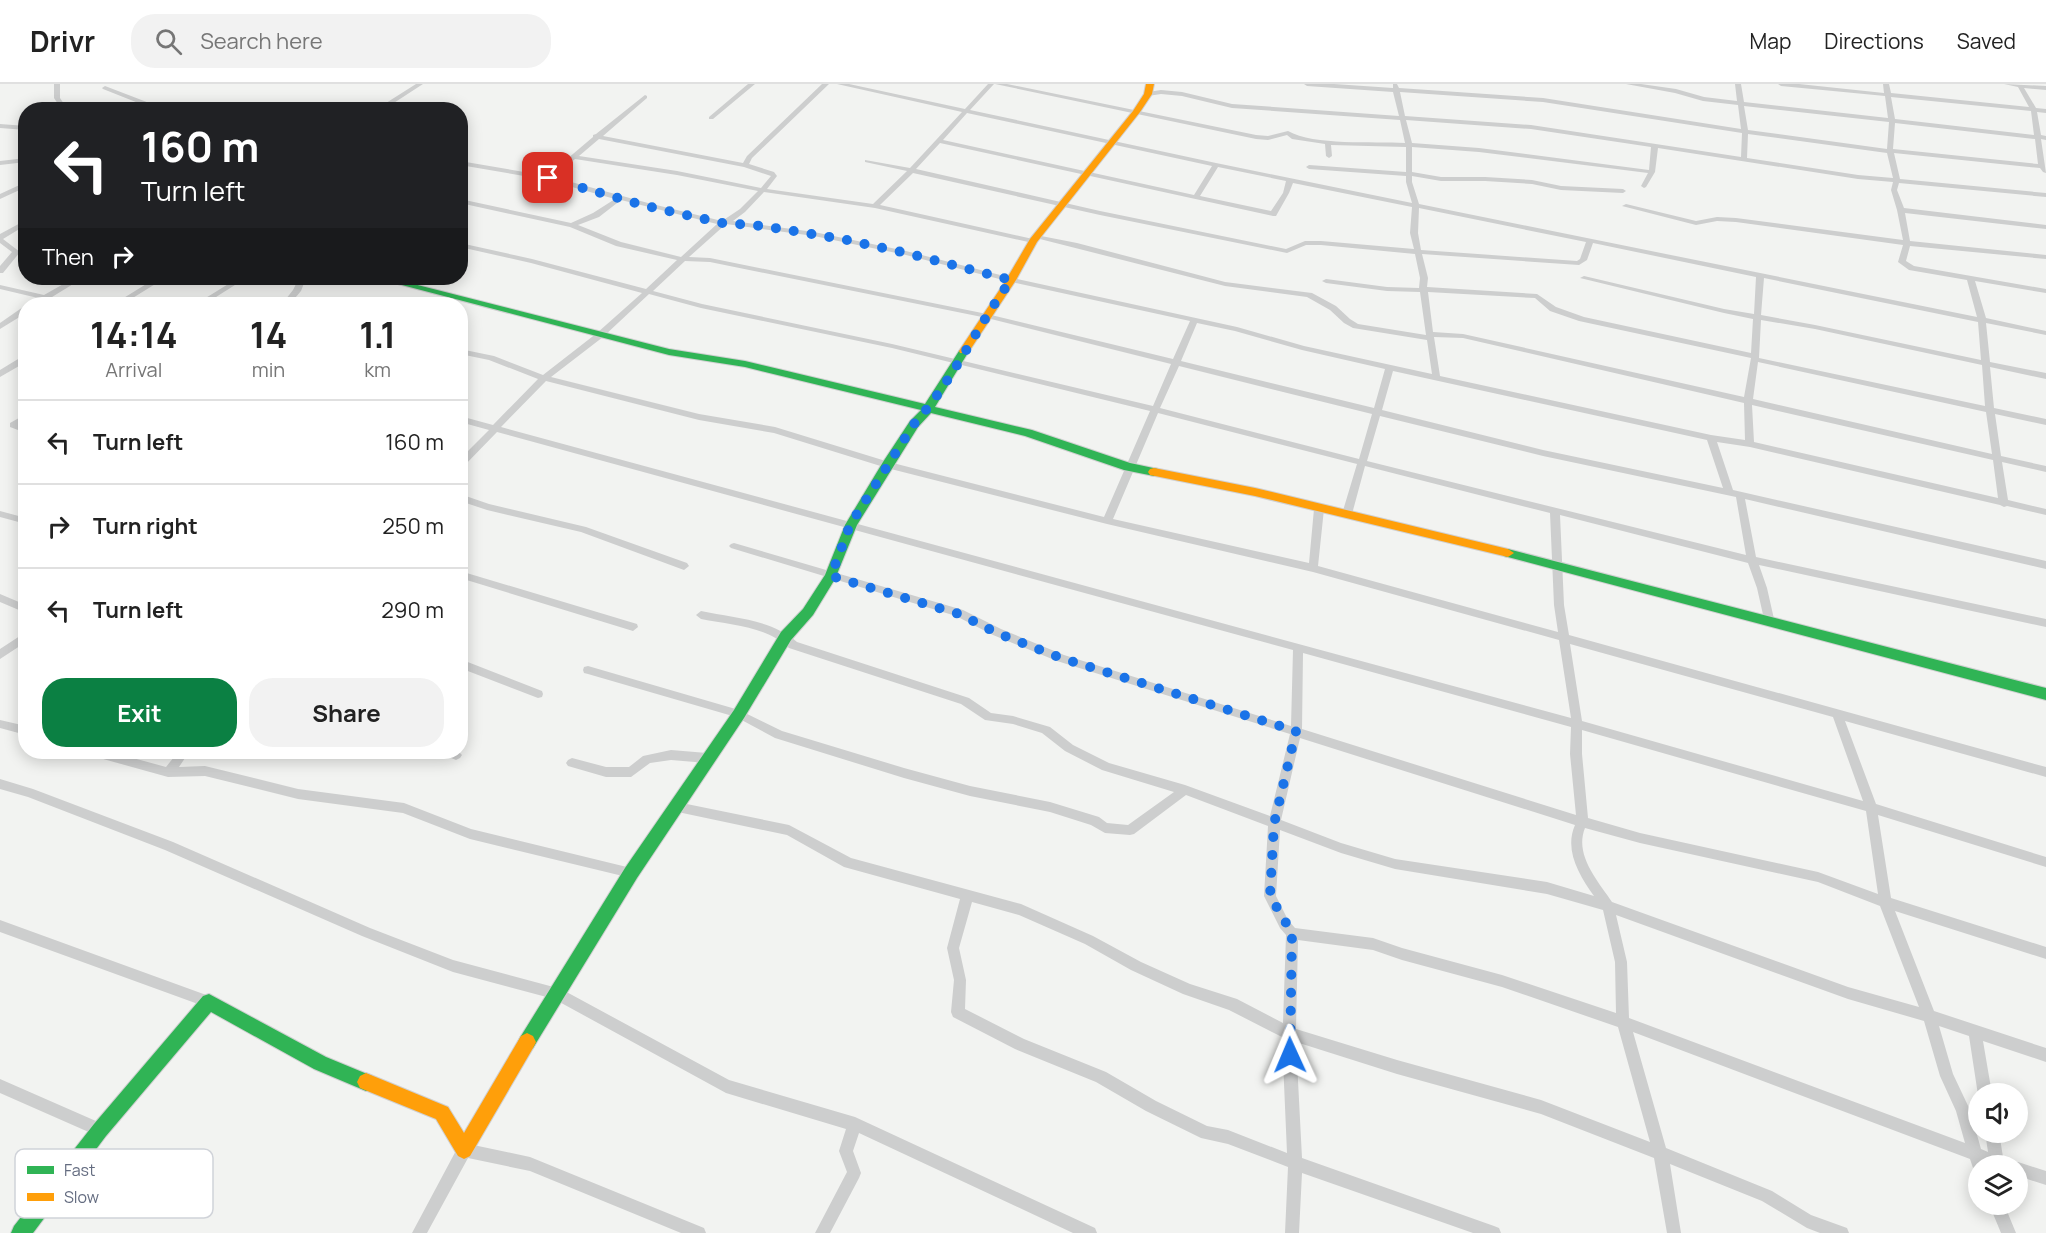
<!DOCTYPE html>
<html lang="en">
<head>
<meta charset="utf-8">
<style>
  body { margin:0; font-family:Manrope,sans-serif; background:#f2f2f2; color:#222; height:100vh; display:flex; flex-direction:column; font-size:22px; white-space:nowrap }
  * { box-sizing:border-box; margin:0 }
  p { font-size:20px; color:#767676 }
  .icon { flex:none; width:33px; height:33px; fill:none; stroke:currentColor; stroke-width:2; stroke-linecap:round; stroke-linejoin:round }
  .map { position:relative; flex:1; overflow:hidden }
  .details { position:absolute; left:18px; top:213px; width:450px; height:462px; display:flex; flex-direction:column; background:#fff; border-radius:24px; box-shadow:0 3px 15px #0003 }
  .details>* { flex:none }
  .hud { position:absolute; left:18px; top:18px; width:450px; height:183px; border-radius:24px; box-shadow:0 3px 15px #0003; background:#202124; color:#fff; overflow:hidden }
  .controls { position:absolute; left:1968px; top:999px; display:grid; gap:12px }
  .controls a { display:grid; place-items:center; width:60px; height:60px; border-radius:50%; background:#fff; box-shadow:0 3px 15px #0003; font-size:30px }
  .pin { position:absolute; display:grid; place-items:center; width:51px; height:51px; color:#fff; margin:-26px; border-radius:12px; box-shadow:0 3px 9px #0006 }
  .me { position:absolute; width:66px; margin:-33px; rotate:359deg; stroke-linejoin:round; filter:drop-shadow(0 0 4px #0008) }
  .turn { display:flex; align-items:center; gap:21px; height:126px; padding:0 24px; font-size:27px }
  .turn .icon { width:78px; height:78px; stroke-width:2.5 }
  .turn b { display:block; font-size:42px; line-height:51px }
  .then { display:flex; align-items:center; height:57px; padding:0 24px; background:#0003; gap:12px; font-size:22px }
  .eta { display:flex; justify-content:space-evenly; align-items:center; height:102px; text-align:center }
  .eta b { font-size:36px; font-weight:700; line-height:42px }
  .primary-button { display:flex; gap:12px; margin-top:auto; padding:12px 24px }
  .primary-button a { flex:1; height:69px; border-radius:24px; background:#0b8043; color:#fff; font-size:24px; font-weight:700; line-height:69px; text-align:center }
  .primary-button a+a { background:#f2f2f2; color:#222 }
  ul { padding:0; list-style:none }
  li { display:flex; align-items:center; gap:18px; height:84px; padding:0 24px; border-top:2px solid #e0e0e0 }
  li div { flex:1 }
  li b { display:block; font-size:22px }
  li em { font-style:normal }
  header { display:flex; align-items:center; gap:36px; box-sizing:border-box; height:84px; padding:0 30px; background:#fff; border-bottom:2px solid #e0e0e0 }
  header strong { font-size:28px }
  nav { display:flex; gap:33px; margin-inline-start:auto; font-size:21px }
  .search { width:420px; height:54px; background:#f2f2f2; display:flex; align-items:center; gap:15px; box-sizing:border-box; padding:0 21px; border-radius:24px; color:#767676; font-size:22px }
  .map>svg:first-child { display:block }
  .lines { fill:none; stroke-linecap:round; stroke-linejoin:round }
  .fast-casing { stroke:#d0d0d1; stroke-width:2 }
  .slow-casing { stroke:#d0d0d1; stroke-width:2 }
  .street { fill:#cdcece; fill-rule:evenodd }
  .fast { fill:#30b455; fill-rule:evenodd }
  .slow { fill:#ff9f0a; fill-rule:evenodd }
  .route { stroke:#1a73e8; stroke-width:10; stroke-dasharray:0 18 }
  .key { fill:#fff; stroke:#d0d3d9; stroke-width:1.5 }
  .key-label { font-size:16px; fill:#646c80 }
</style>
</head>
<body>
<header>
<strong>Drivr</strong>
<div class="search"><svg class="icon" aria-label="search" viewBox="0 0 24 24"><circle cx="10" cy="10" r="6"/><path d="M15 15l6 6"/></svg>Search here</div>
<nav><a>Map</a><a>Directions</a><a>Saved</a></nav>
</header>
<div class="map">
<svg width="2046" height="1149" viewBox="0 0 2046 1149">
  <rect width="100%" height="100%" fill="#f2f3f1"/>
  <g class="lines">
    <g class="fast-casing">
      <path id="fast" d="M375,194H390L669,265L745,277L925,320L959,267L964,264L969,267L935,323L1032,346L1130,379L1158,385L1160,388L1154,392L1124,386L1025,352L931,329L918,343L857,441L835,495L813,531L791,556L744,634L637,794L533,964L527,967L521,964L518,958L521,952L625,784L734,626L781,548L803,525L825,491L845,441L883,378L910,337L921,326L745,283L669,271Z
        M1508,465L2046,604V616L1504,472L1502,469Z
        M209,910L326,973L372,992L375,998L372,1004L366,1007L314,985L211,928L106,1052L33,1149H11L14,1142L94,1040L203,912Z"/>
    </g>
    <g class="slow-casing">
      <path id="slow" d="M1146,0H1154L1152,10L1140,28L1037,158L1016,196L968,269H960L959,267L1006,196L1030,155L1133,27L1144,10Z
        M1154,384L1255,404L1508,465L1514,469L1508,473L1255,412L1150,391L1148,388L1150,385Z
        M527,949L533,952L536,958L533,964L470,1072L464,1075L458,1072L436,1035L360,1004L357,998L360,992L366,989L448,1023L464,1049L521,952Z"/>
    </g>
    <path class="street" d="M54,0H60V14L68,26H62L54,14Z
      M416,0H423L383,26H375Z
      M748,0H755L713,35H709V33Z
      M822,0H829L752,74L749,80L774,88L777,92L767,105L873,120L907,87L865,78V76L910,84L962,28L837,0H849L965,25L988,0H994L970,26L1216,79L1412,119L1406,98V92L1309,85L1306,83L1309,81L1406,88V63L1331,61L1332,72L1329,74L1326,72L1325,60L1292,55L1287,51L1268,56L1256,55L995,0H1007L1256,51L1268,52L1288,47C1314,62 1373,57 1405,59L1400,36L1232,24L1182,12L1161,10L1148,12L1145,10L1148,8L1161,6L1182,8L1232,20L1399,32L1393,8L1307,2L1304,0H1334L1393,4V0H1397L1399,4L1543,14L1741,45L1738,21L1703,17L1675,9L1626,0H1641L1676,5L1704,13L1737,17L1735,0H1741L1744,18L1888,34L1885,12L1781,2L1778,0H1799L1884,9L1883,0H1889L1891,9L2029,23L2018,3L2004,0L2046,2V6L2024,4L2036,24L2046,25V29L2037,28L2041,51L2046,52V56L2041,55L2046,89L2043,88L2040,84L1894,69L1900,95L2046,109V113L1899,99L1897,106L1904,124L2046,141V145L1905,129L1910,157L2046,171V175L1910,162L1906,177L1914,182L2046,205V209L1975,197L1986,234L2046,247V251L1986,239L1990,278L2046,289V295L1990,283L1994,324L2046,335V341L1995,330L2001,372L2046,382V388L2002,378L2008,416L2046,425V431L2007,422L2004,423L2000,421L1750,363L1717,358L1733,406L2046,477V485L1745,415L1756,473L2046,535V543L1759,481L1767,504L1774,535L1769,539L1764,535L1757,504L1748,479L1560,431L1564,521L1569,551L2046,683V693L1845,637L1876,720L2046,773V783L1878,731L1891,814L2046,863V875L1895,827L1934,927L2046,964V978L1983,957L1992,1010H1978V1011L1969,952L1939,942L1953,990L1970,1026L1981,1065L1988,1068L1985,1048H1999L2003,1073L2012,1077L2013,1080L2018,1078L2046,1087V1101L2018,1092V1082H1978V1089L1974,1087L1970,1075L1633,948L1666,1064L1772,1107L1811,1131L1847,1144L1849,1149H1820L1807,1144L1762,1117L1670,1080L1681,1149H1667L1654,1074L1541,1030L1397,990L1296,958L1302,1074L1494,1142L1499,1144L1501,1149H1473L1302,1089L1299,1149H1285L1288,1083L1228,1060L1201,1054L1146,1027L1096,998L1015,965L953,933L951,928L954,896L947,864L960,815L844,783L787,751L673,727L671,723L673,719L677,718L789,741L851,774L1021,820L1093,852L1141,878L1190,900L1237,915L1283,939L1286,851L1280,844L1264,812L1268,742L1186,711L1134,750L1130,751L1105,749L1091,741L1050,728L970,712L904,694L775,654L736,633L588,590L584,589L583,586L584,583L588,582L739,626L782,647L904,684L970,702L1050,718L1099,733L1107,739L1128,741L1174,708L1102,686L1065,667L1042,649L1013,640L985,636L961,620L789,564C766,542 731,541 701,535L696,531L701,527C733,534 771,535 797,558L969,614L991,629L1013,632L1050,643L1073,661L1109,679L1185,701L1270,732L1290,650L1057,577L993,551L956,532L731,464L729,462L731,460L734,459L963,526L1001,545L1064,571L1291,642L1293,566L497,348L463,383L460,384V375L489,346L460,338V332L493,341L538,295L489,276L460,270V265L494,272L543,291L597,249L642,209L531,179L460,163V159L532,175L646,205L677,176L616,162L570,143L460,119V115L571,139L593,129L615,115L547,96L460,81V77L547,92L593,53V51L596,50L645,11L647,12V14L603,52L743,79L747,72ZM1400,8L1543,18L1742,49L1741,73L1531,41L1405,32ZM1891,13L2031,27L2034,51L1895,35ZM1744,22L1889,38L1887,65L1748,46ZM967,29L1212,82L1194,111L943,56ZM1406,36L1531,45L1651,63L1649,86L1479,64L1412,59ZM1895,39L2035,55L2038,80L1893,65ZM1748,50L1887,69L1893,94L1858,91L1747,74ZM599,55L744,83L771,92L761,104L677,87L579,72ZM940,59L1273,132H1276L1289,109L1293,99L1412,123L1410,149L1414,165L1321,157H1305L1286,165L1100,127L916,85ZM1412,63L1479,68L1648,89L1641,102L1644,104L1646,103L1655,88L1658,64L1858,95L1893,98L1891,106L1897,126L1903,156L1736,134L1717,133L1696,137L1626,120L1622,122L1696,141L1717,137L1736,138L1903,161L1898,178L1909,186L1967,196L1977,233L1419,120L1412,98V92L1441,97H1485L1532,100L1561,106L1623,109L1626,107L1623,105L1561,102L1532,96L1485,93H1441L1412,88ZM575,75L677,91L758,107L740,125L722,137L648,119L553,93ZM1218,83L1286,97L1283,109L1271,127L1200,112ZM913,89L1100,131L1287,169L1306,161H1321L1415,170L1420,194L1419,204L1387,203L1326,195L1322,197L1326,199L1387,207L1420,208L1426,251L1358,240L1350,235L1336,222L1312,209L1225,198L1077,159L1036,151L1032,153L1225,202L1307,213L1330,226L1344,239L1353,244L1427,256L1432,290L1304,262L1237,243L1012,194L906,167L814,148L733,137L745,128L764,108L875,124L1033,159L1037,157L1033,155L880,121ZM621,116L717,140L681,173L621,158L578,141L599,133ZM1419,124L1586,158L1580,175L1577,177L1421,166L1418,149ZM726,140L814,152L906,171L1011,198L1190,237L1173,275L987,230L710,174L689,173ZM1593,159L1756,193L1754,230L1724,225L1584,192L1580,194L1724,229L1753,235L1751,269L1584,233L1556,223L1537,210L1427,203L1428,194L1422,170L1579,181L1587,176ZM685,177L710,178L987,234L1171,280L1153,322L892,260L702,220L653,207ZM1764,194L1978,238L1981,276L1815,241L1761,231ZM1428,208L1535,214L1550,227L1579,237L1751,274L1744,313L1463,250L1433,248ZM649,210L701,224L892,264L1150,327L1104,433L889,378L775,343L699,330L551,293L603,253ZM1761,236L1815,245L1982,281L1985,322L1759,274ZM1197,239L1235,247L1302,266L1385,285L1374,324L1181,277ZM1434,253L1463,254L1744,319L1745,356L1711,351L1440,292ZM1758,278L1986,328L1992,370L1753,315ZM1179,282L1372,330L1359,375L1160,324ZM1393,287L1707,356L1723,404L1543,366L1382,326ZM546,297L699,336L774,349L887,384L1107,440L1313,488L1559,556L1571,634L501,343ZM1752,321L1993,376L1998,414L1754,358ZM1158,329L1357,380L1342,430L1347,433L1352,430L1365,382L1550,429L1554,521L1558,548L1318,482L1324,425L1319,422L1314,425L1309,479L1113,435ZM1380,332L1543,372L1736,413L1746,471L1367,377ZM1570,560L1833,633L1863,717L1582,637ZM1303,569L1571,643L1570,670L1576,731L1302,645ZM1582,646L1866,727L1878,810L1818,788L1640,749L1588,734L1582,670ZM1300,654L1575,741C1564,766 1579,791 1594,812L1547,798L1395,775L1341,759L1281,736ZM1585,744L1640,759L1818,798L1880,822L1919,923L1848,903L1612,818C1598,797 1574,771 1585,744ZM1280,746L1341,769L1395,785L1547,810L1603,826L1615,878L1616,929L1502,891L1402,864L1373,854L1295,844L1288,836L1276,812ZM972,818L1019,831L1085,860L1131,886L1183,910L1229,926L1282,953L1287,1069L1228,1046L1207,1042L1156,1017L1106,988L1024,955L965,925L966,896L959,864ZM1616,831L1848,915L1924,937L1940,992L1956,1027L1965,1059L1629,934L1627,878ZM1298,856L1373,866L1402,876L1502,903L1618,943L1650,1058L1541,1016L1397,976L1296,945Z
      M105,2L165,25L166,26H156L103,5L102,4Z
      M0,40L26,42V46L0,44Z
      M26,74V78L0,81V77Z
      M26,98V103L0,115V110Z
      M26,136V141L3,155L20,168L3,189H0V182L12,168L0,159V150Z
      M74,194H83L52,213L76,218L77,220H65L46,216L38,220H29L38,214L0,205V201L44,211Z
      M156,194H165L123,220H114Z
      M238,194H246L205,220H196Z
      M299,194H306L301,207L290,220H282L293,206Z
      M23,223H26V229L0,245V239Z
      M23,272H26V278L0,293V286Z
      M26,330V337L20,341L26,343V349L10,343V339Z
      M460,410L489,420L586,443L687,479L689,482L684,486L581,448L487,426L460,417Z
      M0,427L26,434V440L0,433Z
      M460,487L637,540L638,543L633,547L460,494Z
      M0,510L26,521V529L0,518Z
      M26,548V558L0,575V565Z
      M460,575L542,607L543,610L542,613L538,614L460,584Z
      M0,636L26,642V651L0,644Z
      M671,666L707,669L711,671L713,674L711,677L707,679L671,676L650,679L631,693H606L568,682L566,679L568,676L572,674L606,683H629L643,672Z
      M90,668H111L166,683L178,668H189L179,683L205,682L298,705L404,719L471,745L631,784L635,785L637,789L635,793L631,794L470,755L403,729L298,715L205,692L168,693L96,673L92,671Z
      M442,668H459L462,671L460,674L456,676L444,671Z
      M0,695L33,705L173,758L370,844L453,876L561,905L729,996L855,1033L1095,1144L1097,1149H1073L859,1049L853,1067L861,1089L859,1094L830,1149H815L847,1088L839,1067L846,1045L726,1009L554,915L453,888L362,852L165,766L28,713L0,705Z
      M0,836L209,912L214,913L216,918L214,923L209,924L0,848Z
      M0,995L105,1041L107,1046L105,1051L100,1053L0,1009Z
      M464,1059L530,1073L704,1144L706,1149H681L530,1087L468,1074L427,1149H412L459,1061Z
      M1989,1120H2004L2016,1149H2001Z"/>
    <use href="#fast" class="fast"/>
    <use href="#slow" class="slow"/>
  </g>
  <g class="lines">
    <path class="route" d="M548,94L646,122L722,139L763,142L842,155L906,169L1011,196C977,242 953,297 914,340L850,441L831,492L959,530L997,549L1061,574L1296,647L1274,740L1270,812L1292,849L1290,971"/>
  </g>
  <rect x="15" y="1065" width="198" height="69" rx="9" class="key"/>
  <rect x="27" y="1082" width="27" height="8" fill="#30b455"/>
  <rect x="27" y="1109" width="27" height="8" fill="#ff9f0a"/>
  <g class="key-label">
    <text x="64" y="1092">Fast</text>
    <text x="64" y="1119">Slow</text>
  </g>
</svg>
<div class="controls">
<a><svg class="icon" aria-label="sound" viewBox="0 0 24 24"><path d="M4 9h4l5-4v14l-5-4H4zM17 9q2 3 0 6"/></svg></a>
<a><svg class="icon" aria-label="layers" viewBox="0 0 24 24"><path d="M12 4l9 5-9 5-9-5zM3 14l9 5 9-5"/></svg></a>
</div>
<div class="pin" style="left:548px;top:94px;background:#d93025"><svg class="icon" aria-label="arrive" viewBox="0 0 24 24"><path d="M6 21V4h12l-3 4 3 4H6"/></svg></div>
<svg class="me" style="left:1290px;top:971px" viewBox="-20 -20 40 40"><path d="M0-17L14 15 0 8-14 15z" fill="#1a73e8" stroke="#fff" stroke-width="4"/></svg>
<div class="hud">
<div class="turn"><svg class="icon" aria-label="left" viewBox="0 0 24 24"><path d="M17 20v-9H6M10 6l-5 5 5 5"/></svg><div><b>160 m</b>Turn left</div></div>
<div class="then">Then<svg class="icon" aria-label="right" viewBox="0 0 24 24"><path d="M7 20v-9h11M14 6l5 5-5 5"/></svg></div>
</div>
<section class="details">
<div class="eta">
<div><b>14:14</b><p>Arrival</p></div>
<div><b>14</b><p>min</p></div>
<div><b>1.1</b><p>km</p></div>
</div>
<ul>
<li><svg class="icon" aria-label="left" viewBox="0 0 24 24"><path d="M17 20v-9H6M10 6l-5 5 5 5"/></svg><div><b>Turn left</b></div><em>160 m</em></li>
<li><svg class="icon" aria-label="right" viewBox="0 0 24 24"><path d="M7 20v-9h11M14 6l5 5-5 5"/></svg><div><b>Turn right</b></div><em>250 m</em></li>
<li><svg class="icon" aria-label="left" viewBox="0 0 24 24"><path d="M17 20v-9H6M10 6l-5 5 5 5"/></svg><div><b>Turn left</b></div><em>290 m</em></li>
</ul>
<div class="primary-button"><a>Exit</a><a>Share</a></div>
</section>
</div>
</body>
</html>
